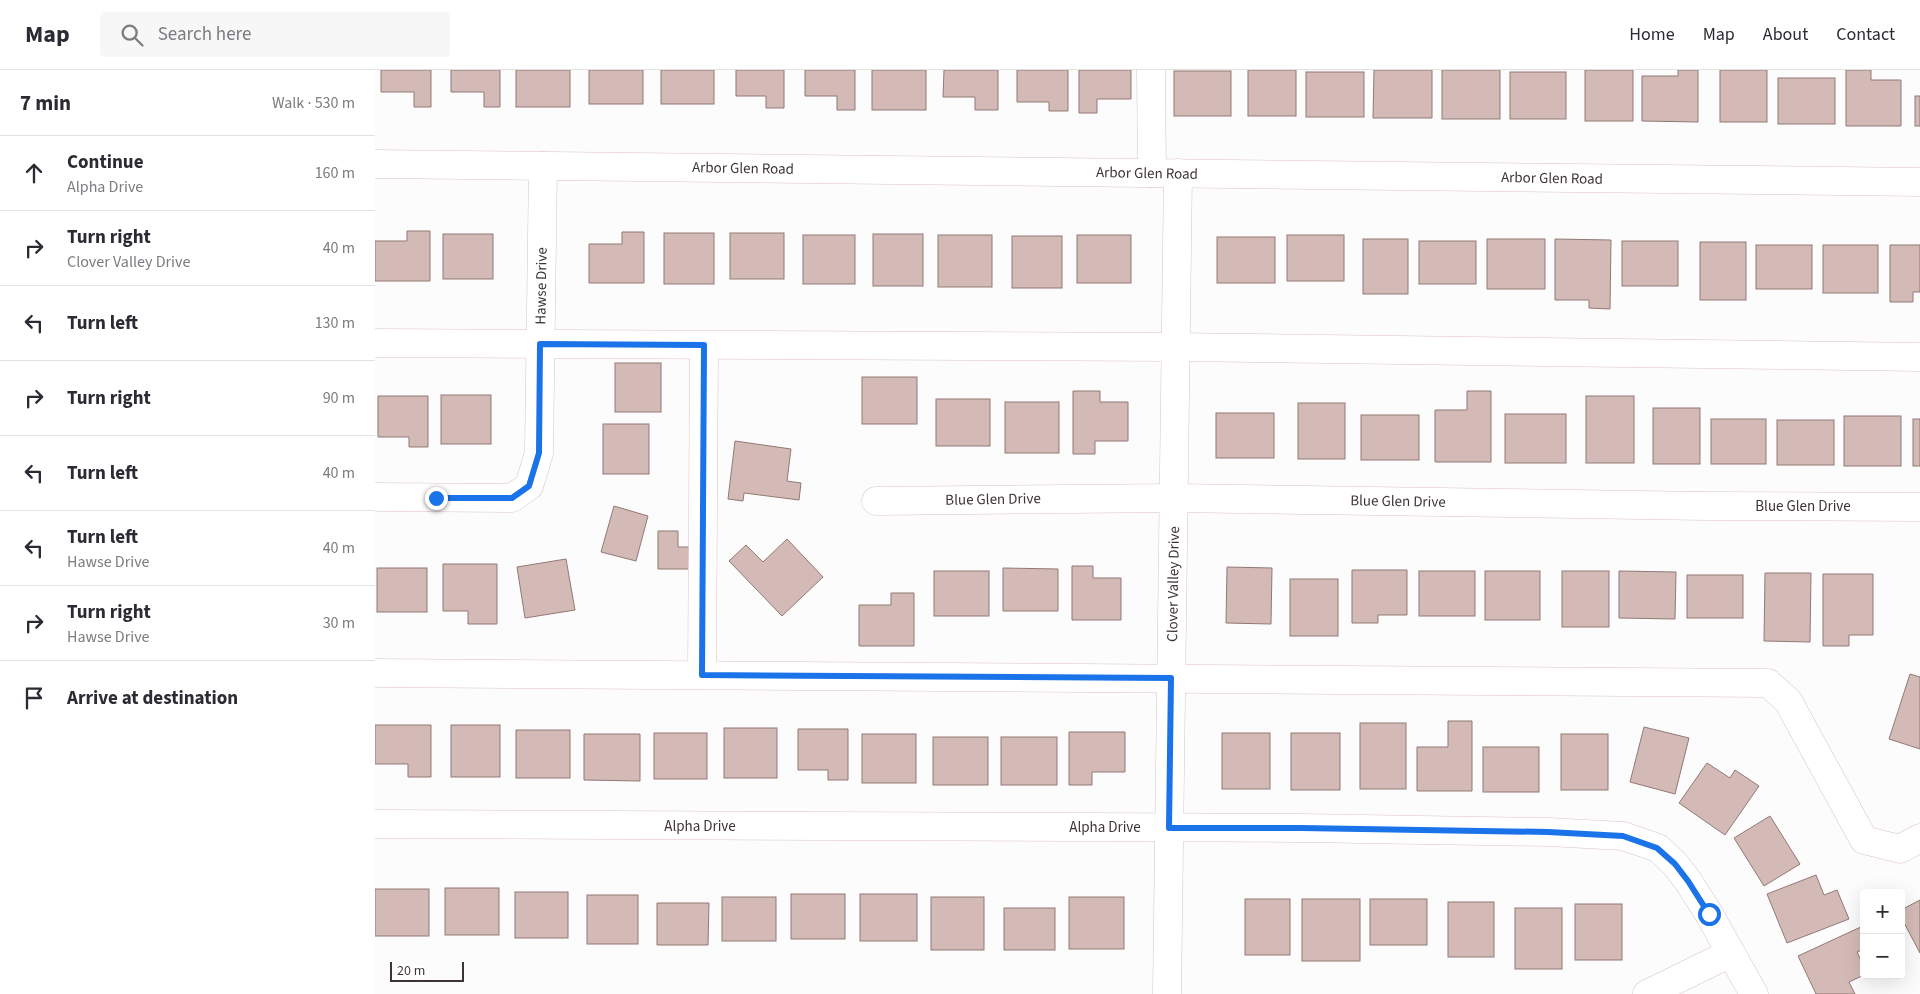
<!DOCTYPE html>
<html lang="en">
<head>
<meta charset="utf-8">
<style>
	:root { --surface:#fff; --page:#f7f7f7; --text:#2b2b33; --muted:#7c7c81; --line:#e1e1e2 }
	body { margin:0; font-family:"Source Sans 3",sans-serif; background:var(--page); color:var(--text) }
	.controls { position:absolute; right:15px; bottom:15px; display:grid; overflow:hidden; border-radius:5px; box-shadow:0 5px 20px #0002 }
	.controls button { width:45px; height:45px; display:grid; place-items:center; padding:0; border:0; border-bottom:1px solid var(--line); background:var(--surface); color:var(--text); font:25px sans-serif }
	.scale { position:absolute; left:15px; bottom:12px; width:74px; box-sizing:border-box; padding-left:5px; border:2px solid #3e3436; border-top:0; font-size:14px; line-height:18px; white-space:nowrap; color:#3e3436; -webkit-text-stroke:4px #fff; paint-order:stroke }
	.stop { position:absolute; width:15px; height:15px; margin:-11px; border:4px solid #1a73e8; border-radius:50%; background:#fff }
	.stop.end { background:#1a73e8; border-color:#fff; box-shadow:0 1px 5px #0008 }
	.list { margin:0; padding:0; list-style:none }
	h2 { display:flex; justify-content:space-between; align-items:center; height:65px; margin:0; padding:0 20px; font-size:21px }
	h2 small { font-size:16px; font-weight:400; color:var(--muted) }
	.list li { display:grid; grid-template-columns:32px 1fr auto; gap:15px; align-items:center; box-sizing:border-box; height:75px; padding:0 20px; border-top:1px solid var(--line) }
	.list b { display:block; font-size:19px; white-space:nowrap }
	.list p { margin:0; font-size:16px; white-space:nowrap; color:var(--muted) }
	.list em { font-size:16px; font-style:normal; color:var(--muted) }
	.icon { flex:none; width:28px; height:28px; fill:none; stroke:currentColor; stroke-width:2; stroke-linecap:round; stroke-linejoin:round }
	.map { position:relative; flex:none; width:1545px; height:924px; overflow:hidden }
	header { display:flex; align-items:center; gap:30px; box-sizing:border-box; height:70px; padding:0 25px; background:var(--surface); border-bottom:1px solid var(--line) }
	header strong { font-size:24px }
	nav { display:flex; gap:28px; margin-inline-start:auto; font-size:18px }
	.search { width:350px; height:45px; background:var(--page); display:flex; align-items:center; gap:12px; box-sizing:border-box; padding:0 18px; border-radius:5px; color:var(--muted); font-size:19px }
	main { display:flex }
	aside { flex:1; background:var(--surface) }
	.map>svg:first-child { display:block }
	.building { fill:#d4bab6; stroke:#917975 }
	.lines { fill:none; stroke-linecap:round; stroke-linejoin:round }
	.minor-casing { stroke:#dbc1c7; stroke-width:29 }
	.minor { stroke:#fff; stroke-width:28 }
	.route { stroke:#1a73e8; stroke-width:6 }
	.labels { text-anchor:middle; stroke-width:4.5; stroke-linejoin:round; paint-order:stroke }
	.street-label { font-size:15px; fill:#3e3436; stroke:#fff }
</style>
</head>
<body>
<header>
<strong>Map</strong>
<div class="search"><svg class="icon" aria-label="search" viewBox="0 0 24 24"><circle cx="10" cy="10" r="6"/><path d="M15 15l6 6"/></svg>Search here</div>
<nav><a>Home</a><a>Map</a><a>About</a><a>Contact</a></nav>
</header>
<main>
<aside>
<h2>7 min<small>Walk · 530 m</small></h2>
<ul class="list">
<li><svg class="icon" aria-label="ahead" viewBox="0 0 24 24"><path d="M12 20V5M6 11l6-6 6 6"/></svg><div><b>Continue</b><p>Alpha Drive</p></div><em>160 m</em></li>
<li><svg class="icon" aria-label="right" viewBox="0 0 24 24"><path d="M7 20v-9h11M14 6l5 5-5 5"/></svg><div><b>Turn right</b><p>Clover Valley Drive</p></div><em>40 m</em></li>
<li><svg class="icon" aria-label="left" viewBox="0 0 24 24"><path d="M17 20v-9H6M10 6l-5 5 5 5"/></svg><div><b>Turn left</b></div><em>130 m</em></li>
<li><svg class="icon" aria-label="right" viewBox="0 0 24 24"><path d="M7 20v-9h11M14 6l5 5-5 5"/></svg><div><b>Turn right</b></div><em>90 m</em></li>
<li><svg class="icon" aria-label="left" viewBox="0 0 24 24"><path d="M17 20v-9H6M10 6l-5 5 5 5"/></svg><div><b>Turn left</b></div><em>40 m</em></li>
<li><svg class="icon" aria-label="left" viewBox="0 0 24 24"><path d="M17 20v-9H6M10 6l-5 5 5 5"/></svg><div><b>Turn left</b><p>Hawse Drive</p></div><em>40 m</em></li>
<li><svg class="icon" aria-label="right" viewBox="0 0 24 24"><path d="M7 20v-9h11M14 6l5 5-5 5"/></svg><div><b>Turn right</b><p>Hawse Drive</p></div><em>30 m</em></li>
<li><svg class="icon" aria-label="arrive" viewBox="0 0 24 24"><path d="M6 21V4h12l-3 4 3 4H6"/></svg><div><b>Arrive at destination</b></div></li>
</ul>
</aside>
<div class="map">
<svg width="1545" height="924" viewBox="0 0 1545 924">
	<rect width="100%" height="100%" fill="#fcfcfc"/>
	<g class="building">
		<path d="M 6,0 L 56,0 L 56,37 L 39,37 L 39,22 L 6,22 Z"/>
		<path d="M 76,0 L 125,0 L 125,37 L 109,37 L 109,22 L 76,22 Z"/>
		<rect x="141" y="0" width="54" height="37"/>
		<rect x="214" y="0" width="54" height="34"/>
		<rect x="286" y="0" width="53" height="34"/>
		<path d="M 361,0 L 409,0 L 409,38 L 391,38 L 391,26 L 361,26 Z"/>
		<path d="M 430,0 L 480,0 L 480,40 L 462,40 L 462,26 L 430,26 Z"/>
		<rect x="497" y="0" width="54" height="40"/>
		<path d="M 569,0 L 623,0 L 623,40 L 600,40 L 600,27 L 568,27 Z"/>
		<path d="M 642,0 L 693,0 L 693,41 L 674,41 L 674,32 L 642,32 Z"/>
		<path d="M 704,0 L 756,0 L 756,29 L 722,29 L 722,43 L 704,43 Z"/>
		<rect x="873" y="0" width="48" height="46"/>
		<path d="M 999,0 L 1057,0 L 1057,48 L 998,48 Z"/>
		<rect x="1067" y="0" width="58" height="49"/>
		<rect x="1210" y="0" width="48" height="51"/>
		<path d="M 1303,0 L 1323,0 L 1323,52 L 1267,51 L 1267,6 L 1303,6 Z"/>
		<rect x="1345" y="0" width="47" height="52"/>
		<path d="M 1471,0 L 1496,0 L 1496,10 L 1526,10 L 1526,56 L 1471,56 Z"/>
		<rect x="799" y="1" width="57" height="45"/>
		<rect x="931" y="2" width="58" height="45"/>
		<rect x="1135" y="2" width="56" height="47"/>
		<rect x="1403" y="8" width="57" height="46"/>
		<rect x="1540" y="26" width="5" height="30"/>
		<path d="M 32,161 L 55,161 L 55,211 L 0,211 L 0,171 L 32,171 Z"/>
		<path d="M 247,162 L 269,162 L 269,213 L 214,213 L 214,174 L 247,174 Z"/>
		<rect x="289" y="163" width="50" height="51"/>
		<rect x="355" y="163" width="54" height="46"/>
		<rect x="68" y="164" width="50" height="45"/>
		<rect x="498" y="164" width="50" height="52"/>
		<rect x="428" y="165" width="52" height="49"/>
		<rect x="563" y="165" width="54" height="52"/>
		<rect x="702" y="165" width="54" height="48"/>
		<rect x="912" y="165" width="57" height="46"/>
		<rect x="637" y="166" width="50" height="52"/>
		<rect x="842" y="167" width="58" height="46"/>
		<rect x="988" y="169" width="45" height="55"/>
		<rect x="1112" y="169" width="58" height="50"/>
		<path d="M 1180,169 L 1236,170 L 1235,239 L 1214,238 L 1214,230 L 1180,230 Z"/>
		<rect x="1044" y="171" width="57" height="43"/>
		<rect x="1247" y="171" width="56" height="45"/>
		<rect x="1325" y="172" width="46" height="58"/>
		<rect x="1381" y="175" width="56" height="44"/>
		<rect x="1448" y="175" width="55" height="48"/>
		<path d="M 1515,175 L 1545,175 L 1545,222 L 1538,222 L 1538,232 L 1515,232 Z"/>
		<rect x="240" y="293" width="46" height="49"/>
		<rect x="487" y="307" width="55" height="47"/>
		<path d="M 698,321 L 725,321 L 725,332 L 753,332 L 753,371 L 720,371 L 720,384 L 698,384 Z"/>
		<path d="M 1092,321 L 1116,321 L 1116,392 L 1060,392 L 1060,340 L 1092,340 Z"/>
		<rect x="66" y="325" width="50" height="49"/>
		<path d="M 3,326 L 53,326 L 53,377 L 34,377 L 34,367 L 3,367 Z"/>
		<rect x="1211" y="326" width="48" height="67"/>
		<rect x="561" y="329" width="54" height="47"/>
		<rect x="630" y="332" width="54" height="51"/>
		<rect x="923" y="333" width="47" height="56"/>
		<rect x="1278" y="338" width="47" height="56"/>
		<rect x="841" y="343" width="58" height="45"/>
		<rect x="1130" y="344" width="61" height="49"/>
		<rect x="986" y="345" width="58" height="45"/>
		<rect x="1469" y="346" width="57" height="50"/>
		<rect x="1336" y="349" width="55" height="45"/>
		<rect x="1538" y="349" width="7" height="47"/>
		<rect x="1402" y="350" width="57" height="45"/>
		<rect x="228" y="354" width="46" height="50"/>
		<path d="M 360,371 L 416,379 L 412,411 L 426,413 L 424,430 L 369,423 L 368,431 L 353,429 Z"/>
		<path d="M 239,436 L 273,446 L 261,491 L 226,482 Z"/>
		<path d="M 283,461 L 303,461 L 303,477 L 314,477 L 314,499 L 283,499 Z"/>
		<path d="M 412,469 L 448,507 L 407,546 L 354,491 L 371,475 L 388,492 Z"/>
		<path d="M 191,489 L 200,540 L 150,548 L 142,497 Z"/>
		<path d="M 68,494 L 122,494 L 122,554 L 93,554 L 93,541 L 68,541 Z"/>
		<path d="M 697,496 L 718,496 L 718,508 L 746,508 L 746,550 L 697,550 Z"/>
		<path d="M 852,497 L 897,498 L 896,554 L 851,553 Z"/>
		<rect x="2" y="498" width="50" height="44"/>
		<path d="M 628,498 L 683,499 L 683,541 L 628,541 Z"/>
		<path d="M 977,500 L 1032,500 L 1032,545 L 1003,545 L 1003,553 L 977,553 Z"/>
		<rect x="559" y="501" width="55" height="45"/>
		<rect x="1044" y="501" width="56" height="45"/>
		<rect x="1110" y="501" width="55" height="49"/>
		<rect x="1187" y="501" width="47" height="56"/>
		<path d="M 1244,501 L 1301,502 L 1300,549 L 1244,548 Z"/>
		<path d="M 1390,503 L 1436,503 L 1435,572 L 1389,571 Z"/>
		<path d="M 1448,504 L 1498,504 L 1498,565 L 1474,565 L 1474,576 L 1448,576 Z"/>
		<rect x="1312" y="505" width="56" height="43"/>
		<rect x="915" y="509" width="48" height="57"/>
		<path d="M 516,523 L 539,523 L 539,576 L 484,576 L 484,535 L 516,535 Z"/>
		<path d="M 1535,604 L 1545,607 L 1545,679 L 1514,669 Z"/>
		<path d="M 1073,651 L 1097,651 L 1097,721 L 1042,721 L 1042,677 L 1073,677 Z"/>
		<rect x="985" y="653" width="46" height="66"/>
		<path d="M 0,655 L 56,655 L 56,707 L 33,707 L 33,694 L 0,694 Z"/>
		<rect x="76" y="655" width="49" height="52"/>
		<path d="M 1269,657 L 1314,668 L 1300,724 L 1255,712 Z"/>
		<rect x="349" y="658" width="53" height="50"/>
		<path d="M 423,659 L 473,659 L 473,710 L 453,710 L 453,700 L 423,700 Z"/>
		<rect x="141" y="660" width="54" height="48"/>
		<path d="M 694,662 L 750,662 L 750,702 L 717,702 L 717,715 L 694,715 Z"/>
		<rect x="279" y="663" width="53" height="46"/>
		<rect x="847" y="663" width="48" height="56"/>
		<rect x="916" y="663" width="49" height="57"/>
		<path d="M 209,664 L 265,664 L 265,711 L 209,710 Z"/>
		<rect x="487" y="664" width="54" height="49"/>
		<rect x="1186" y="664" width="47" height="56"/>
		<rect x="558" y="667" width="55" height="48"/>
		<rect x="626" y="667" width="56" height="48"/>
		<rect x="1108" y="677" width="56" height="45"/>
		<path d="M 1332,693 L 1355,708 L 1360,700 L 1384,716 L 1350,765 L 1304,733 Z"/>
		<path d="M 1395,746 L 1425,794 L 1389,816 L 1359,768 Z"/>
		<path d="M 1441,805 L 1449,825 L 1462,820 L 1474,849 L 1412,873 L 1392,824 Z"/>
		<rect x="70" y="818" width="54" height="47"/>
		<rect x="0" y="819" width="54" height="47"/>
		<rect x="140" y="822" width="53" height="46"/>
		<rect x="416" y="824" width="54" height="45"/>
		<rect x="485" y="824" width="57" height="47"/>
		<rect x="212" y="825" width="51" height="49"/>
		<rect x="347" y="827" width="54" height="44"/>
		<rect x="556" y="827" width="53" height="53"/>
		<rect x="694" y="827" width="55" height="52"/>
		<rect x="870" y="829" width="45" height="56"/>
		<rect x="927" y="829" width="58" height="62"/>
		<rect x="995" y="829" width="57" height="46"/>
		<path d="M 1545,830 L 1545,883 L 1526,847 L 1526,840 Z"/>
		<rect x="1073" y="832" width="46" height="55"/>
		<path d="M 282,833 L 334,833 L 333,875 L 282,875 Z"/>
		<rect x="1200" y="834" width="47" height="56"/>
		<rect x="629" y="838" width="51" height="42"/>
		<rect x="1140" y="838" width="47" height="61"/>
		<path d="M 1488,856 L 1489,879 L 1482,882 L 1489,897 L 1489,905 L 1474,912 L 1480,924 L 1441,924 L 1423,886 Z"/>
	</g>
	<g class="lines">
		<defs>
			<g id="minor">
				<path d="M 776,0 L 777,103"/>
				<path d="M 0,94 L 1545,112"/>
				<path d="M 0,273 L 801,277 L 1545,287"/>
				<path d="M 0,427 L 137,428 L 154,416 L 164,383 L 168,96"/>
				<path d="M 501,431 L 799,428 L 1331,436 L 1545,437"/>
				<path d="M 0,603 L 1393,613 L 1413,631 L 1489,770 L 1525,779 L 1545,768"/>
				<path d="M 327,605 L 329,275"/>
				<path d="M 0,754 L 926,758 L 1173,762 L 1248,766 L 1283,778 L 1300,794 L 1313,811 L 1334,844 L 1379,924"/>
				<path d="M 792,924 L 803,103"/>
				<path d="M 1272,924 L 1356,883"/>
			</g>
		</defs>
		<use href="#minor" class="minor-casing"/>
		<use href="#minor" class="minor"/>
	</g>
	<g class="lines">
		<path class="route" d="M 61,428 L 137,428 L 154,416 L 164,383 L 165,274 L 329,275 L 327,605 L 796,608 L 794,758 L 926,758 L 1173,762 L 1248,766 L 1282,778 L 1300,794 L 1313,811 L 1334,844"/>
	</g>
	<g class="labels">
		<g class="street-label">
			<text transform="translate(368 98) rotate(1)" y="5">Arbor Glen Road</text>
			<text transform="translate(772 103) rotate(1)" y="5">Arbor Glen Road</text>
			<text transform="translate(1177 108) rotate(1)" y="5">Arbor Glen Road</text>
			<text transform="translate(166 216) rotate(-89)" y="5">Hawse Drive</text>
			<text transform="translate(618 429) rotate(-1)" y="5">Blue Glen Drive</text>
			<text transform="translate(1023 431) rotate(1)" y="5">Blue Glen Drive</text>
			<text x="1428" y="441">Blue Glen Drive</text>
			<text transform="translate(798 514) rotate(-89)" y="5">Clover Valley Drive</text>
			<text x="325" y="761">Alpha Drive</text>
			<text x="730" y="762">Alpha Drive</text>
		</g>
	</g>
</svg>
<div class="controls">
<button>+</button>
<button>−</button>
</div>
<div class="scale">20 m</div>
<div class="stop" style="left:1334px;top:844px"></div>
<div class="stop end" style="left:61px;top:428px"></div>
</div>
</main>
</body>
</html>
